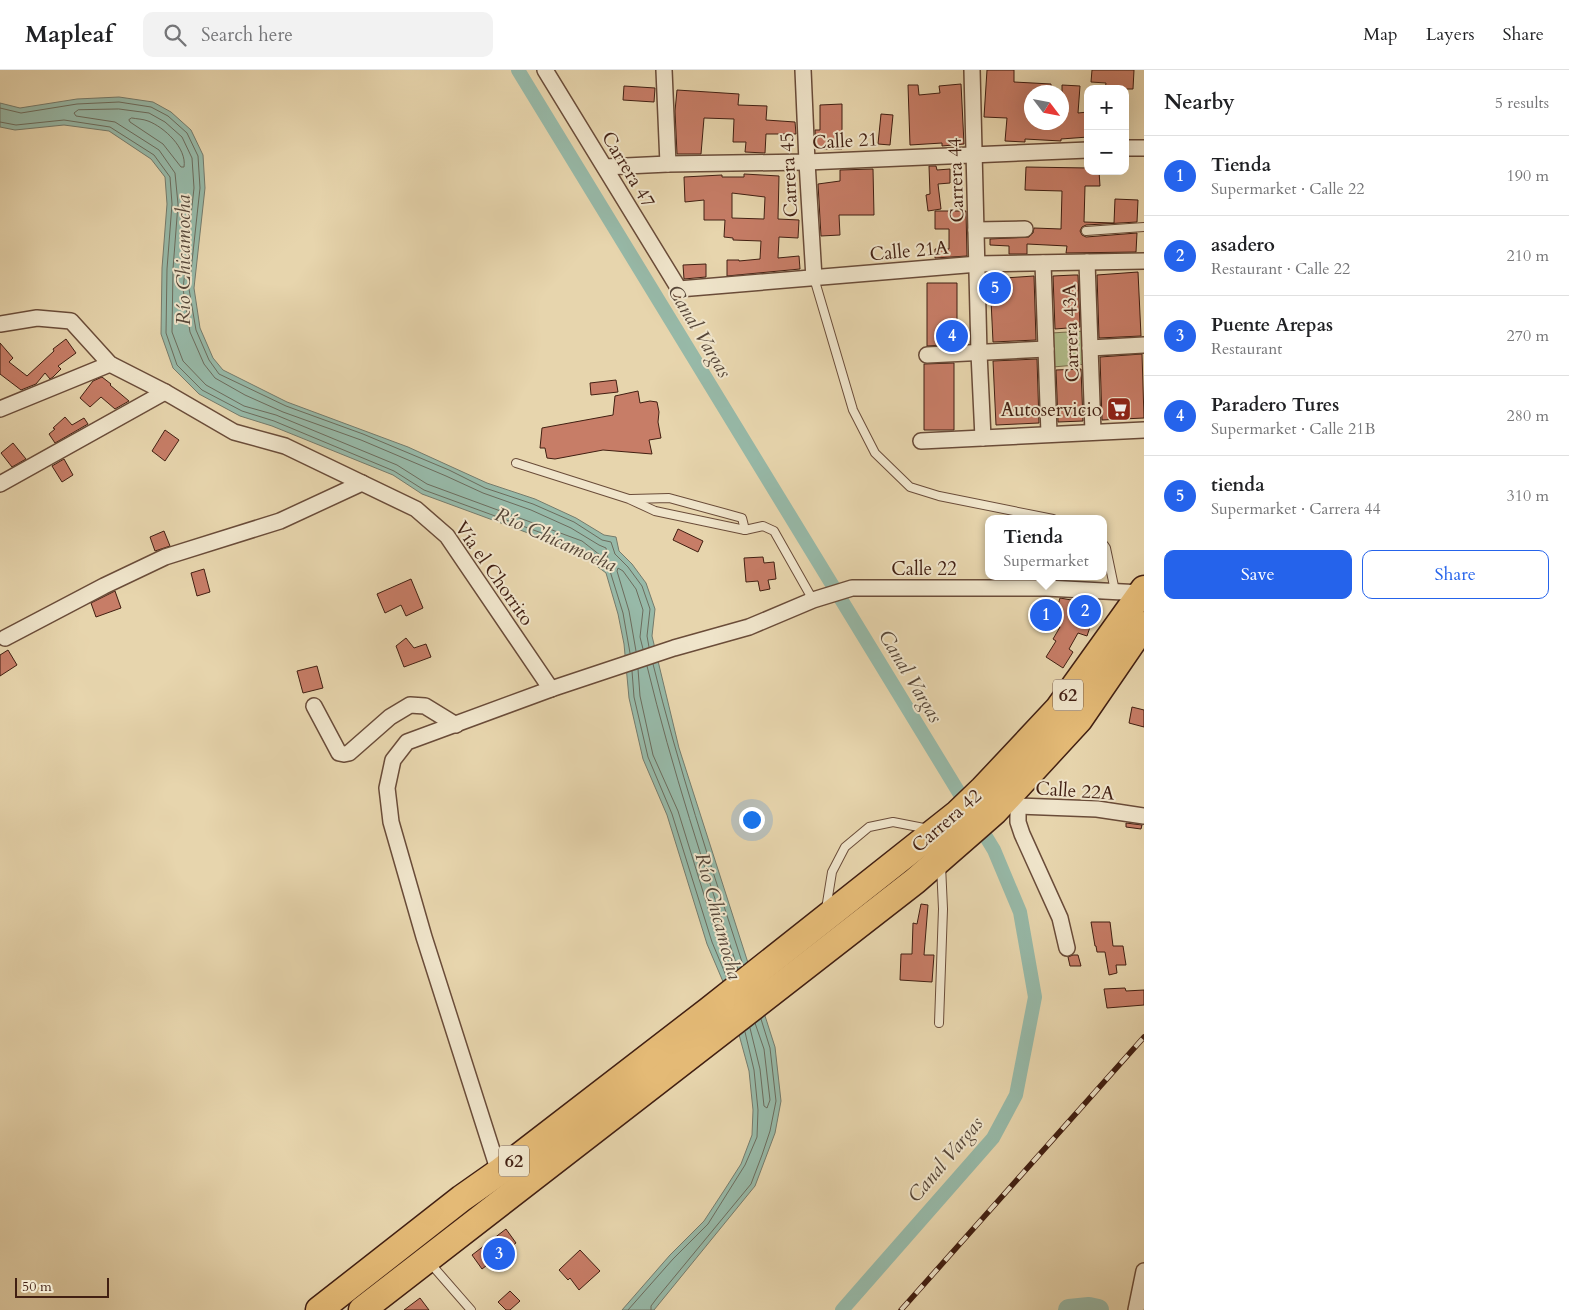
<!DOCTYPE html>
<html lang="en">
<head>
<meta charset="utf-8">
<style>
	:root { --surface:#fff; --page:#f2f2f2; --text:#202124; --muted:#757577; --line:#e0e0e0; --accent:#2563eb }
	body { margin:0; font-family:Cardo,serif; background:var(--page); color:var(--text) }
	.controls { position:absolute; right:15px; top:15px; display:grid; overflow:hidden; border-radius:10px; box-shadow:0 5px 20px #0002 }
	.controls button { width:45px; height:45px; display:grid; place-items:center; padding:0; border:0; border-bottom:1px solid var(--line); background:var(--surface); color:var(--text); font:25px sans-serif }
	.compass { position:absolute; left:1024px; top:15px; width:45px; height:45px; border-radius:50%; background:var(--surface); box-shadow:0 5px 20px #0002; rotate:122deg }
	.scale { position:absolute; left:15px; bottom:12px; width:94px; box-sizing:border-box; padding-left:5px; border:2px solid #411f12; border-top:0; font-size:14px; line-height:18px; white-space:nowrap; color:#411f12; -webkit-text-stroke:4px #efe4ca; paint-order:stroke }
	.you { position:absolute; left:751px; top:749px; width:18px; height:18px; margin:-12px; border:4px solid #fff; border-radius:50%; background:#1a73e8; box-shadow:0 0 0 8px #1a73e833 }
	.badge { display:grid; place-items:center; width:32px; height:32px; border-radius:50%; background:var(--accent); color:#fff; font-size:16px; font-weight:700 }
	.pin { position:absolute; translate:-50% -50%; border:2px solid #fff; box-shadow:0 1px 5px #0006 }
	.popup { position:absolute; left:985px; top:445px; width:122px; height:65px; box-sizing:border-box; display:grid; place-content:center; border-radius:10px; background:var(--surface); filter:drop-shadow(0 1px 4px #0005); font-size:16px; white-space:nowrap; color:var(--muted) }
	.popup b { font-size:19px; color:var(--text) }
	.popup::after { content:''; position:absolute; left:50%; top:100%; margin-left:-10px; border:10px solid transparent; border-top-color:var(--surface) }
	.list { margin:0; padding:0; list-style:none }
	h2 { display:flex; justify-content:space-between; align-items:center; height:65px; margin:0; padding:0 20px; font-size:21px }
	h2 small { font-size:16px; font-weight:400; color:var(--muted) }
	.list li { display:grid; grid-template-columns:32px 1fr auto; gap:15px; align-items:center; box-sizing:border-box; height:80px; padding:0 20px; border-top:1px solid var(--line) }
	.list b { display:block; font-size:19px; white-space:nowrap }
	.list p { margin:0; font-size:16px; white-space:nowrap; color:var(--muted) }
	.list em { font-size:16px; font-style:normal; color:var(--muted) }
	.actions { display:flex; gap:10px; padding:15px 20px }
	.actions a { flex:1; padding:11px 0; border:1px solid var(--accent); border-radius:10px; text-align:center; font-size:18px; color:var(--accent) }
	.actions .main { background:var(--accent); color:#fff }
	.icon { flex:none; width:28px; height:28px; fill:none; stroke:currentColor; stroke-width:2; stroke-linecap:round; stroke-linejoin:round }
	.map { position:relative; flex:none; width:1144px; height:1240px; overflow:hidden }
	header { display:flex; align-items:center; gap:30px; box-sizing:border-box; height:70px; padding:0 25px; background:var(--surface); border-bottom:1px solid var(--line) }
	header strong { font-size:24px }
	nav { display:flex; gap:28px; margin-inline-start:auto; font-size:18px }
	.search { width:350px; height:45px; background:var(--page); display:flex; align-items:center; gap:12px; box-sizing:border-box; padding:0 18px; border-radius:10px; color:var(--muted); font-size:19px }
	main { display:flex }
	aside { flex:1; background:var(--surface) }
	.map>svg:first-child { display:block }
	.green { fill:#b2be8c; stroke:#7a6e4f }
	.water { fill:#97b9a8; stroke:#757b6c }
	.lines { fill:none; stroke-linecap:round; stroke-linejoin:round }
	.shore { stroke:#6c6c5d; stroke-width:1 }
	.canal { stroke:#97b9a8; stroke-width:14 }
	.river { stroke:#97b9a8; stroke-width:22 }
	.building { fill:#c77d67; stroke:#411f12; fill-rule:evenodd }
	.lane-casing { stroke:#6a4c39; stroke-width:10 }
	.street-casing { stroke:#6a4c39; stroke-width:18 }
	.highway-casing { stroke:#411f12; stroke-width:29 }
	.lane { stroke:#efe4ca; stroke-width:8 }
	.street { stroke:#efe4ca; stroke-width:15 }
	.highway { stroke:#e4ba76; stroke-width:26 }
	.rail-casing { stroke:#411f12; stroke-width:5.5 }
	.rail { stroke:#efe4ca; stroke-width:4; stroke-dasharray:11; stroke-linecap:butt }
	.labels { text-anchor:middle; stroke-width:4; stroke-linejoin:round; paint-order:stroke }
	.shield { fill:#efe4ca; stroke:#755a49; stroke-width:1 }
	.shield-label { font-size:18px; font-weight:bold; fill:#411f12 }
	.street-label { font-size:19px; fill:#411f12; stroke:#efe4ca }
	.poi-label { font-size:19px; fill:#411f12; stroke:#efe4ca; text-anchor:end }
	.water-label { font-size:20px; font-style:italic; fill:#564638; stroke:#efe4ca }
</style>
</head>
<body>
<header>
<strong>Mapleaf</strong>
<div class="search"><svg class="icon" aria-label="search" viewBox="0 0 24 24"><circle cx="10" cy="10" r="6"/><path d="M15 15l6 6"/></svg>Search here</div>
<nav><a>Map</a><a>Layers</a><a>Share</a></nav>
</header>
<main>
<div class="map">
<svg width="1144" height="1240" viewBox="0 0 1144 1240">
	<rect width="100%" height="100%" fill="#e7d5ad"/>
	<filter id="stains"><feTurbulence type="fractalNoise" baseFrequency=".004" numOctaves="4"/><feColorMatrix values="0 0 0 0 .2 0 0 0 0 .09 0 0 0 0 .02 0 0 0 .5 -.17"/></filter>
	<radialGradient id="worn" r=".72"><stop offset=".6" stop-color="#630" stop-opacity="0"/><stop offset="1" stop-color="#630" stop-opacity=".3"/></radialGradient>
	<path class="green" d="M 1085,261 L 1087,294 L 1053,297 L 1051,263 Z"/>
	<path class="water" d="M 119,27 L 153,32 L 171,42 L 191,60 L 203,85 L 205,118 L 194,218 L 200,258 L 213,288 L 223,300 L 287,332 L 408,377 L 487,413 L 535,429 L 576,448 L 604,465 L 616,467 L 619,481 L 632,494 L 646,513 L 655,539 L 652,566 L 679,678 L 775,977 L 781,1031 L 775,1063 L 755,1116 L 654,1240 L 622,1240 L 670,1185 L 704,1151 L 725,1119 L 741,1094 L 752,1065 L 753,1040 L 749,1001 L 727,921 L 707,874 L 667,745 L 643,689 L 629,628 L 624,574 L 618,544 L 606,503 L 577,481 L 422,424 L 393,405 L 272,356 L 240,346 L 199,324 L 173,298 L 161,264 L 162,198 L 167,134 L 165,107 L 151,89 L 109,61 L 64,55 L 15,60 L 0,57 L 0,33 L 20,38 L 77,29 Z"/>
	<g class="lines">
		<g class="shore">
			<path d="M 0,38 L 21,43 L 77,34 L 119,32 L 151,37 L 168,46 L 187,63 L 198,86 L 200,118 L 189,219 L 196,260 L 209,290 L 219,304 L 286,336 L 363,364 L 449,400 L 485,418 L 533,434 L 574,452 L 602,470 L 611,472 L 615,484 L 628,497 L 642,516 L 650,539 L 647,566 L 649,577"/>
			<path d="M 119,39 L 149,43 L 165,52 L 182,67 L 192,88 L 194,118 L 183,219 L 190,262 L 204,294 L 215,308 L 245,325 L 283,342 L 361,370 L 446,406 L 483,423 L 531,440 L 571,458 L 599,475 L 606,478 L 608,489 L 605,489 L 582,471 L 427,414 L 397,395 L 276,345 L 244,336 L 206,315 L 183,291 L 172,262 L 173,199 L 178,134 L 175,103 L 159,80 L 115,52 L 76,46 L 74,43 L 78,40 Z"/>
			<path d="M 132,48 C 137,49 143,49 148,51 C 164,57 187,78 184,97 L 181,97 L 163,74 L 130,52 L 129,50 Z"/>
			<path d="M 0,52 L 16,55 L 64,50 L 110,57 L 154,85 L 170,107 L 172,134 L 167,199 L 166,263 L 177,295 L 202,320 L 242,341 L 274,351 L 394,401 L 424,420 L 580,477 L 610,501 L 623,543 L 630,583"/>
			<path d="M 636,581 L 629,541 L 617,501 L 618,498 L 623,501 L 636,519 L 643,540 L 640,567 L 643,579"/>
			<path d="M 653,594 C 678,696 711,796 743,895"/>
			<path d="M 647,596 C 672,699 705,799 738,899"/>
			<path d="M 638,599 L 640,626 L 653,685 L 678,741 L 718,870 L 732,904"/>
			<path d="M 632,601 L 634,627 L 648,687 L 672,744 L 712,872 L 727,908"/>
			<path d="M 750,958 L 760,999 L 764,1036 L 767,1038 L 770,1030 L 764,979 L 755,953"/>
			<path d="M 628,1240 L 673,1189 L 708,1154 L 745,1095 L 757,1067 L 758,1040 L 754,1000 L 745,962"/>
			<path d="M 651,1240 L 651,1236 L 657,1228 L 751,1114 L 762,1085 L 770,1061 L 776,1031 L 770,978 L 761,949"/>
		</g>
		<path class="canal" d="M 518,0 L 994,780 L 1020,842 L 1035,927 L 1016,1025 L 993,1068 L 842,1240"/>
		<path class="river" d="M 1069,1240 L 1089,1238 L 1098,1240"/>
	</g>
	<g class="building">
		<path d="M 987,0 L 1014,0 L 1014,12 L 1051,14 L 1051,22 L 1032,22 L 1032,52 L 1062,52 L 1062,15 L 1080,16 L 1078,43 L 1088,42 L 1088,67 L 1061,69 L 1061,71 L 1025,69 L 1025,72 L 1005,71 L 1007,48 L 984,47 Z"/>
		<path d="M 1092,0 L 1134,0 L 1133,19 L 1105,19 L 1106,13 L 1091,12 Z"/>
		<path d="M 961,14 L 964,74 L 942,76 L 942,73 L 910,75 L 908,15 L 918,15 L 919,25 L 940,23 L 939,16 Z"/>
		<path d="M 624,16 L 655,18 L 654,32 L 623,30 Z"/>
		<path d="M 677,20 L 739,24 L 738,35 L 767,36 L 766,50 L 795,52 L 796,64 L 766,64 L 765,83 L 745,82 L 746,72 L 733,72 L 734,49 L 704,48 L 701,84 L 677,84 L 675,41 Z"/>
		<path d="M 842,34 L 842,79 L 816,79 L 815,60 L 820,60 L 820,35 Z"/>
		<path d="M 881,44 L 893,45 L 890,75 L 878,74 Z"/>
		<path d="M 929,96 L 936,96 L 937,100 L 950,99 L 950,113 L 938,114 L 941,139 L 928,141 L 926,125 L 930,124 Z"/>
		<path d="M 1026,97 L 1088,98 L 1088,101 L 1099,101 L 1100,116 L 1085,116 L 1084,152 L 1114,153 L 1115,129 L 1138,130 L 1137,152 L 1086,155 L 1082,157 L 1080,161 L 1082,165 L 1086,167 L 1137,163 L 1136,182 L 1066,183 L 1067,176 L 1027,174 L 1027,184 L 1009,184 L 1009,176 L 990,175 L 990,169 L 1029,167 L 1033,163 L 1034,158 L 1061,159 L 1062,121 L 1025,120 Z"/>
		<path d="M 873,99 L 874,145 L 839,145 L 840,165 L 821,166 L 818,114 L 840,111 L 840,100 Z"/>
		<path d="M 744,104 L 779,106 L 778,149 L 799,150 L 798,168 L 779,167 L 778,188 L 799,186 L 800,199 L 727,206 L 727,190 L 739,190 L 739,191 L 760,189 L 761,171 L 733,170 L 733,168 L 724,167 L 725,150 L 704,150 L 704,130 L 685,132 L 684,107 L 722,105 L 722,107 L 744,107 ZM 732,123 L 765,127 L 764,149 L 732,148 Z"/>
		<path d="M 935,141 L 966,141 L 967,186 L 935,188 L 935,179 L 949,179 L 949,159 L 935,159 Z"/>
		<path d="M 706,194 L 706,207 L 684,209 L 683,195 Z"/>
		<path d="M 1138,202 L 1141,266 L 1099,268 L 1097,205 Z"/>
		<path d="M 1074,205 L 1078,205 L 1080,257 L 1055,259 L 1053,206 Z"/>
		<path d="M 1034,206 L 1036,270 L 993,272 L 990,209 Z"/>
		<path d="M 927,213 L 957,213 L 957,274 L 927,276 Z"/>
		<path d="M 66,269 L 76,283 L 58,296 L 61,299 L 53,307 L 50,309 L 45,303 L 36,314 L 21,320 L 0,304 L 0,273 L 13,288 L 9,292 L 27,306 L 54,281 L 53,279 Z"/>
		<path d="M 1142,284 L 1144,348 L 1102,350 L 1100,287 Z"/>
		<path d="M 1037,289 L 1039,353 L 996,355 L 993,291 Z"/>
		<path d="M 954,293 L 954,360 L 924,360 L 924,294 Z"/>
		<path d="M 1081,299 L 1083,351 L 1058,352 L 1056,300 Z"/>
		<path d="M 102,307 L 111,314 L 110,315 L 129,331 L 115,339 L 101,327 L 90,337 L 80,328 L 93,311 Z"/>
		<path d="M 616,310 L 618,322 L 591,325 L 590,313 Z"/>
		<path d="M 638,321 L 640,333 L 650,331 L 657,332 L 659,342 L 658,352 L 661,368 L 649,370 L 652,384 L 603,380 L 555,389 L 547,388 L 545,378 L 540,378 L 542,358 L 613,345 L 615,326 Z"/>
		<path d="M 65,347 L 72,355 L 84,348 L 88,354 L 55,373 L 49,364 L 55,359 L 53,358 Z"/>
		<path d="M 165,360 L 179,370 L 165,391 L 152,381 Z"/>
		<path d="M 13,373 L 26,389 L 12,397 L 1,383 Z"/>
		<path d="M 64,389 L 73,405 L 62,412 L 52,396 Z"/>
		<path d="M 678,459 L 703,471 L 698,482 L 673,470 Z"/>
		<path d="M 164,461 L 170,476 L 155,481 L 150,467 Z"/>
		<path d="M 763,487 L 764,493 L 774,492 L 776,509 L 768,510 L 770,519 L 760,521 L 758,511 L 746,512 L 744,488 Z"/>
		<path d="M 204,499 L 210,522 L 197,526 L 191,503 Z"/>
		<path d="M 411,509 L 423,538 L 406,546 L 401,535 L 385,543 L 377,524 Z"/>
		<path d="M 115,521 L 121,538 L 96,547 L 91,533 Z"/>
		<path d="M 1060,528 L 1077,531 L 1073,544 L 1092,551 L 1087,566 L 1078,563 L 1069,579 L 1073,582 L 1063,598 L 1046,587 L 1056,571 L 1053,569 L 1060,557 L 1052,555 Z"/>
		<path d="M 406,568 L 414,578 L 426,574 L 431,587 L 404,597 L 396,576 Z"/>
		<path d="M 8,580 L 17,595 L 0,606 L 0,585 Z"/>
		<path d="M 317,596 L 323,618 L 303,623 L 297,601 Z"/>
		<path d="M 1132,637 L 1144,640 L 1144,657 L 1129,653 Z"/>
		<path d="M 1126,753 L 1142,755 L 1141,759 L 1126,757 Z"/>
		<path d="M 921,834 L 928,835 L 924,885 L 934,885 L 932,912 L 900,910 L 901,884 L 912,884 L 913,853 L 917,854 Z"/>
		<path d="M 1091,852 L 1110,852 L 1113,876 L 1123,876 L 1126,895 L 1116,895 L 1117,903 L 1109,905 L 1105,882 L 1097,882 L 1096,876 L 1095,876 Z"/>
		<path d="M 1073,885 L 1078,885 L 1081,896 L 1070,896 L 1068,887 Z"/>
		<path d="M 1125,918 L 1126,921 L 1144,920 L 1144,935 L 1107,938 L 1104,919 Z"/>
		<path d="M 506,1159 L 516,1173 L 482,1199 L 472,1185 Z"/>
		<path d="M 580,1180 L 600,1201 L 579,1220 L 570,1208 L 568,1210 L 559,1200 Z"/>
		<path d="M 510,1221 L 520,1231 L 510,1240 L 506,1240 L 498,1232 Z"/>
		<path d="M 420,1228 L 429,1240 L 404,1240 Z"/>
	</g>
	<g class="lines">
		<defs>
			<g id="lane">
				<path d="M 1086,161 L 1144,157"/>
				<path d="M 814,208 L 853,340 L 875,383 L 910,417 L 939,426 L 1053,449"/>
				<path d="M 516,393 L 629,429 L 655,441 L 745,460 L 763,456 L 774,461 L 813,530"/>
				<path d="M 631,429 L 669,428 L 742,448 L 745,460"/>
				<path d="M 1104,475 L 1106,478 L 1115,521"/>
				<path d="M 826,839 L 832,802 L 845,777 L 869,757 L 893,752 L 929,759"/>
				<path d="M 939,953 L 943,839 L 941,795"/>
				<path d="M 430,1193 L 471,1240"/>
			</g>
			<g id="street">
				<path d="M 545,0 L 679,219 L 978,194 L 1144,191"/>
				<path d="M 664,0 L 668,94"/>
				<path d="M 803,0 L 807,92 L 814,208"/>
				<path d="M 972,0 L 979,283 L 983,368"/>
				<path d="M 1125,78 L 1144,78"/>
				<path d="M 605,97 L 668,94 L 807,92 L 1088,80"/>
				<path d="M 976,160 L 1025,159"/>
				<path d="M 1087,192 L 1093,362"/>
				<path d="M 1043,193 L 1049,364"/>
				<path d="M 0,254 L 37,248 L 71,251 L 110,294 L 165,322 L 234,362 L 285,376 L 416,439 L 447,466 L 551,619 L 674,578 L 749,557 L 813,530 L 852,518 L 1046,518 L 1142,523"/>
				<path d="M 1090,278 L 1144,275"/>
				<path d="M 927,285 L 1046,279"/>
				<path d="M 0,339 L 110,294"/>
				<path d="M 921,371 L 1144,360"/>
				<path d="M 0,414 L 165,322"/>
				<path d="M 5,568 L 104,516 L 165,487 L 280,451 L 362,413"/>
				<path d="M 314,636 L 339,683 L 344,684 L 349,683 L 390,647 L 410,635 L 425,636 L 456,655"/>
				<path d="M 1009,733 L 1018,736 L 1097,739 L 1144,746"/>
				<path d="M 1018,736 L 1018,752 L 1022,764 L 1060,848 L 1067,878"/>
				<path d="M 499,1102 L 424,867 L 391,752 L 387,718 L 393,690 L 407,672 L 551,619"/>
				<path d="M 1136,1240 L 1144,1201"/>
			</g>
			<g id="highway">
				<path d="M 319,1240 L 462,1128 L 499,1102 L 708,941 L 958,743 L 983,719 L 1058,639 L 1144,519"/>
				<path d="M 362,1240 L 748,941 L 915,811 L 970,763 L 995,741 L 1079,650 L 1144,555"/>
			</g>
		</defs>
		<use href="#lane" class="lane-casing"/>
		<use href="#street" class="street-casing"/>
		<use href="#highway" class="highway-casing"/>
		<use href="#lane" class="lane"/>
		<use href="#street" class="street"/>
		<use href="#highway" class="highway"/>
		<defs>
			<path id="rail" d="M 901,1240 L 1144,967"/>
		</defs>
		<use href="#rail" class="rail-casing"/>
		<use href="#rail" class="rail"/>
	</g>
	<defs>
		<symbol id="supermarket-square" viewBox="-11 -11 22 22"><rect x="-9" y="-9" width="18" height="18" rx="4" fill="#8f2418" stroke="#efe4ca"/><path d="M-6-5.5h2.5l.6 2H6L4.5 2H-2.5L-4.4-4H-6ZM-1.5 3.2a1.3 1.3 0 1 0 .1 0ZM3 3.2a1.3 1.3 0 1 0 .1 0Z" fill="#fff"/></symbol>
	</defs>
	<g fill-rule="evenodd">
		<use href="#supermarket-square" x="1105" y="325" width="28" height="28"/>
	</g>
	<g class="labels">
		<g class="shield">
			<rect x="1053" y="609.5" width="30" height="31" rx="4"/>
			<rect x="499" y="1075.5" width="30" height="31" rx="4"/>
		</g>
		<g class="shield-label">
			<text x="1068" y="631">62</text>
			<text x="514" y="1097">62</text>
		</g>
		<g class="street-label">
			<text transform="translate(845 70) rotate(-3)" y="7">Calle 21</text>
			<text transform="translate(629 99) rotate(59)" y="7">Carrera 47</text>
			<text transform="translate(788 105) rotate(-93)" y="7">Carrera 45</text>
			<text transform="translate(955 110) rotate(-92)" y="7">Carrera 44</text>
			<text transform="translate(909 180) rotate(-5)" y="7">Calle 21A</text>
			<text transform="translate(1070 263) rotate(-92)" y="7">Carrera 43A</text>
			<text x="924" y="505">Calle 22</text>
			<text transform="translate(495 503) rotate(55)" y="7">Vía el Chorrito</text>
			<text transform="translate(1075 720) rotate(4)" y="7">Calle 22A</text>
			<text transform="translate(946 750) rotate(-41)" y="7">Carrera 42</text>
		</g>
		<g class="poi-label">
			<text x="1102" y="346">Autoservicio</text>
		</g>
		<g class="water-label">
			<text transform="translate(183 190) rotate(-90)" y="7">Río Chicamocha</text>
			<text transform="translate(700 261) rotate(59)" y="7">Canal Vargas</text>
			<text transform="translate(556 469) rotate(24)" y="7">Río Chicamocha</text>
			<text transform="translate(911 606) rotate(59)" y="7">Canal Vargas</text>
			<text transform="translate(719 846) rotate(75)" y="7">Río Chicamocha</text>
			<text transform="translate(945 1089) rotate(-50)" y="7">Canal Vargas</text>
		</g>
	</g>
	<rect width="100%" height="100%" filter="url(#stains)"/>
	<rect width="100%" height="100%" fill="url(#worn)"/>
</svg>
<div class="controls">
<button>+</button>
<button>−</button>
</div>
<svg class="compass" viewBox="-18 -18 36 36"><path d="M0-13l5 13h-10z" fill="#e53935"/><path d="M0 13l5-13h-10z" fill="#757577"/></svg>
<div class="scale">50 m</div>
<div class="you"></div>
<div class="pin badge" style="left:1046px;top:545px">1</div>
<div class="popup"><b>Tienda</b>Supermarket</div>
<div class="pin badge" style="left:1085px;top:541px">2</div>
<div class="pin badge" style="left:499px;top:1184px">3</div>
<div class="pin badge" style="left:952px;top:266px">4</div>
<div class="pin badge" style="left:995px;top:218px">5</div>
</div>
<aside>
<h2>Nearby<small>5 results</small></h2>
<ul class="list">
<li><span class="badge">1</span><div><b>Tienda</b><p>Supermarket · Calle 22</p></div><em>190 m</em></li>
<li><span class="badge">2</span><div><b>asadero</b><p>Restaurant · Calle 22</p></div><em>210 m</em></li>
<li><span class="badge">3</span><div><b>Puente Arepas</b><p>Restaurant</p></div><em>270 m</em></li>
<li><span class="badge">4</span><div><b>Paradero Tures</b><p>Supermarket · Calle 21B</p></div><em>280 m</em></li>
<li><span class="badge">5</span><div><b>tienda</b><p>Supermarket · Carrera 44</p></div><em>310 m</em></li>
</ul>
<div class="actions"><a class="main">Save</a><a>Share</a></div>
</aside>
</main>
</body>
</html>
